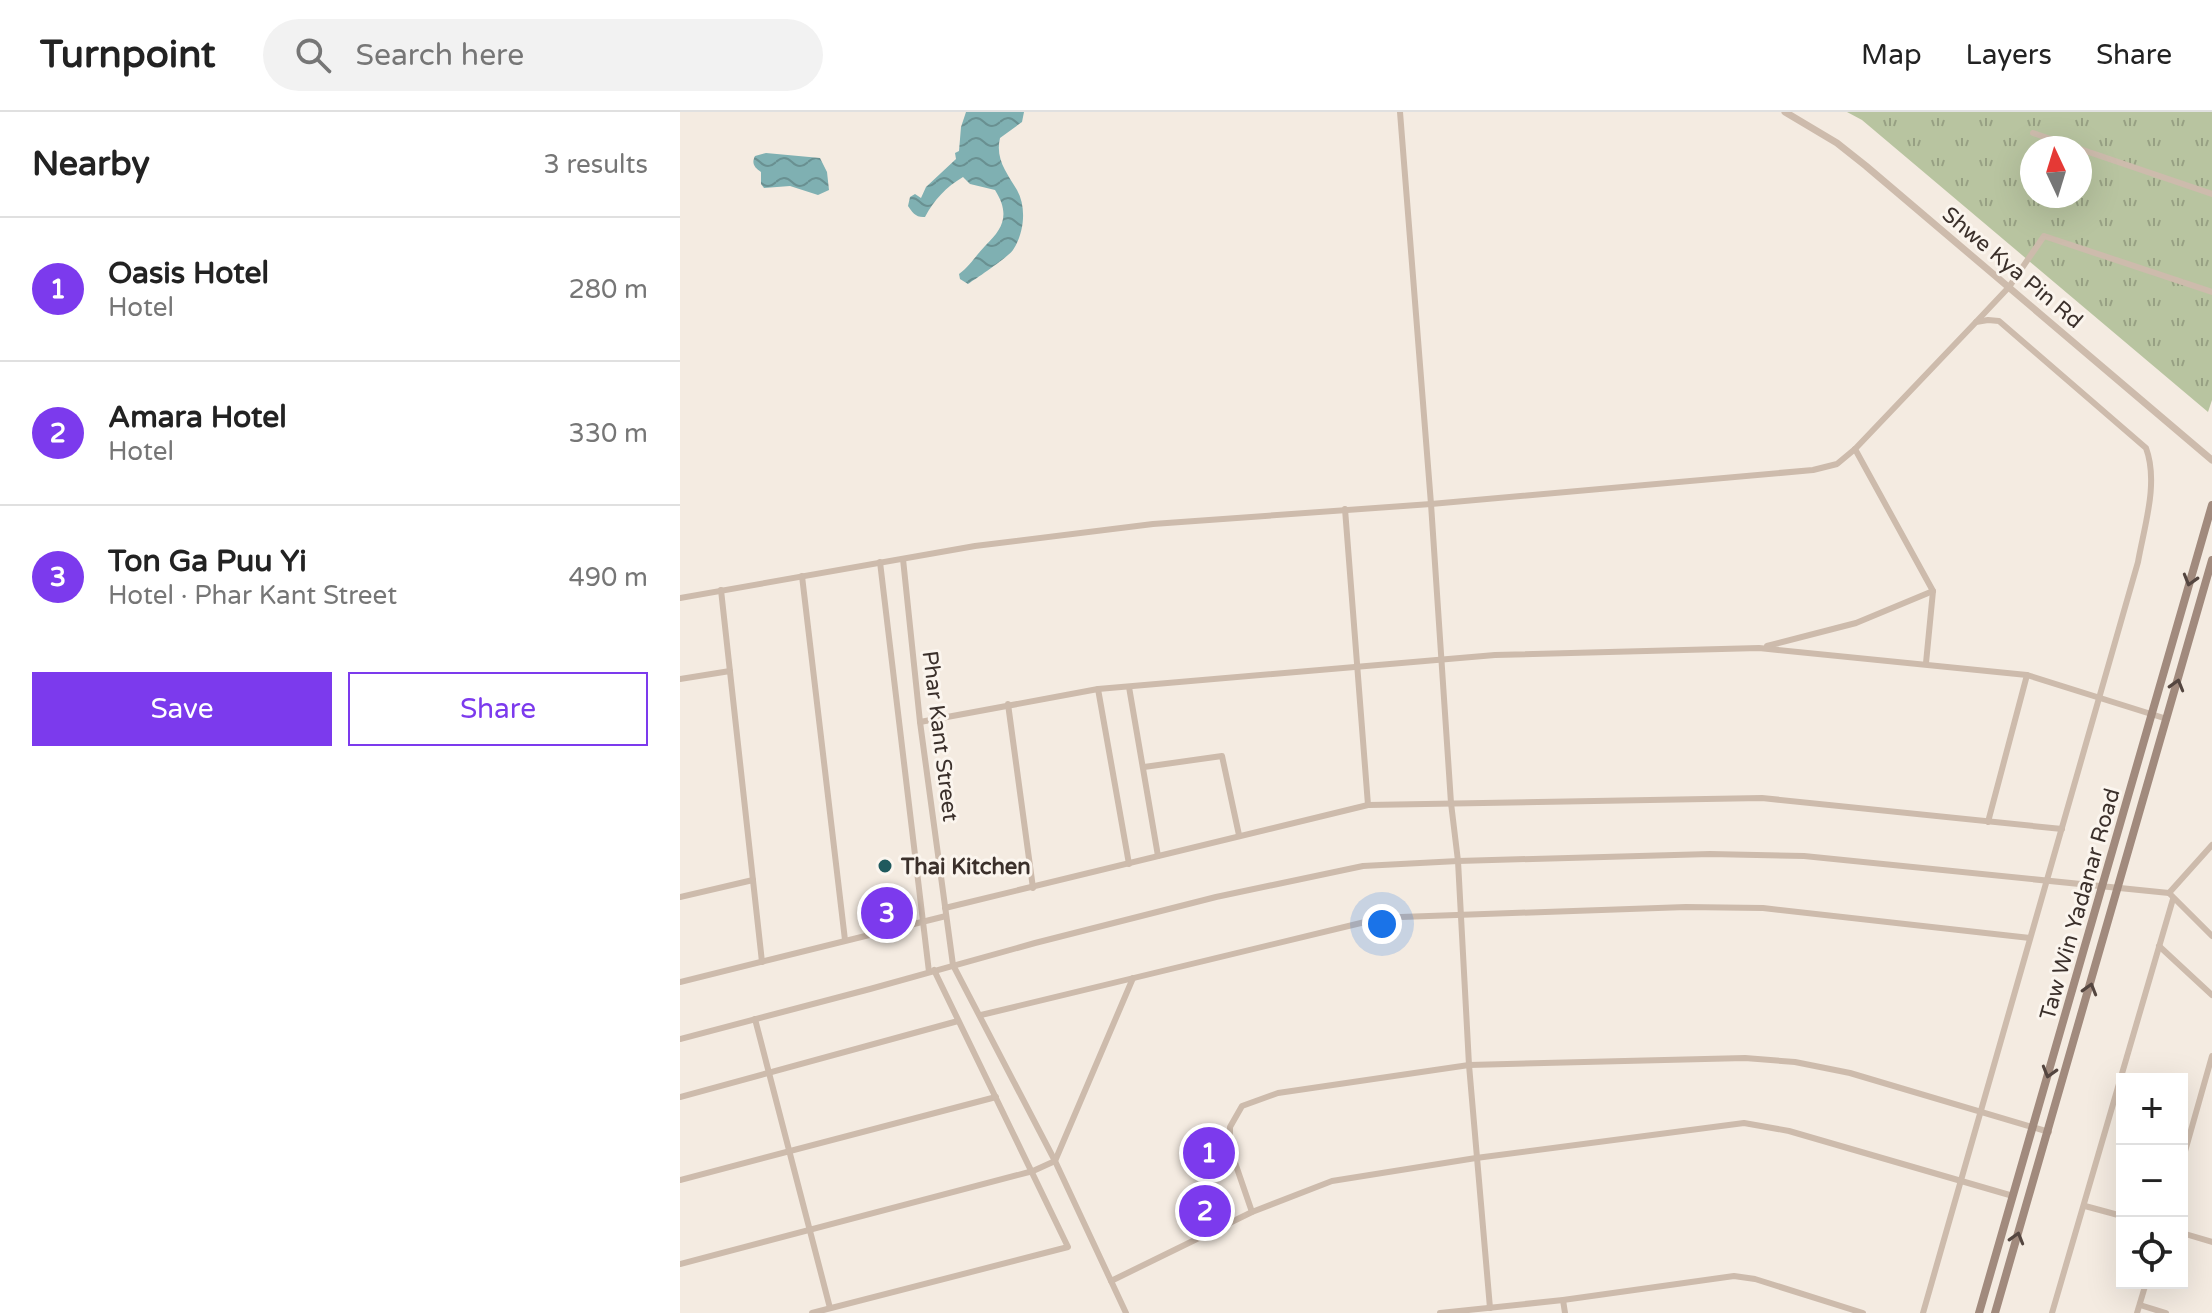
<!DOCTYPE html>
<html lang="en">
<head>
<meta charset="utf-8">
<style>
	:root { --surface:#fff; --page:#f2f2f2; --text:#222; --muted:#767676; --line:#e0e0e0; --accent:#7c3aed }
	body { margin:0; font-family:"Varela Round",sans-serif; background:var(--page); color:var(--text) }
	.controls { position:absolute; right:24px; bottom:24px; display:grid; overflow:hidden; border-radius:0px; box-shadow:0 8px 32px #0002 }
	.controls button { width:72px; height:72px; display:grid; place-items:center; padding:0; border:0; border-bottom:2px solid var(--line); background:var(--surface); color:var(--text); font:40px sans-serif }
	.compass { position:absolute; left:1340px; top:24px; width:72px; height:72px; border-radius:50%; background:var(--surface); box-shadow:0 8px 32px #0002; rotate:356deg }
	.you { position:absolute; left:702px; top:812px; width:28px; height:28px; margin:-20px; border:6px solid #fff; border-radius:50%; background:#1a73e8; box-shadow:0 0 0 12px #1a73e833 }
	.badge { display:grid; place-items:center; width:52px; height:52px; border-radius:50%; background:var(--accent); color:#fff; font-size:26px; font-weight:700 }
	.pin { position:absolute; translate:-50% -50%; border:4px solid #fff; box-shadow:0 2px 8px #0006 }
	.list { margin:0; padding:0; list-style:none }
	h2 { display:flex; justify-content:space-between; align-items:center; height:104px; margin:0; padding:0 32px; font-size:34px }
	h2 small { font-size:26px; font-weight:400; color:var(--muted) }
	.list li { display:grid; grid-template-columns:52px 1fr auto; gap:24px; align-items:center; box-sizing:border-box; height:144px; padding:0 32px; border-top:2px solid var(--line) }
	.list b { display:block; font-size:30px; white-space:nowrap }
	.list p { margin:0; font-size:26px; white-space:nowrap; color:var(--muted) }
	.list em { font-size:26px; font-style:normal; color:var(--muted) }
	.actions { display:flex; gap:16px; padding:24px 32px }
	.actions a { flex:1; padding:18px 0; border:2px solid var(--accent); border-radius:0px; text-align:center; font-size:28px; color:var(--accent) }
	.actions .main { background:var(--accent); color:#fff }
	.icon { flex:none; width:44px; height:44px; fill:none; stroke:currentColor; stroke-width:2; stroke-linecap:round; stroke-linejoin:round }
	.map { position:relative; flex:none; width:1532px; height:1201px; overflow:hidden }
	header { display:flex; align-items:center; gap:48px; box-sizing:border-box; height:112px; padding:0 40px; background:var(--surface); border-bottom:2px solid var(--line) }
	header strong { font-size:38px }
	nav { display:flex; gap:44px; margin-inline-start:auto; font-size:28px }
	.search { width:560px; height:72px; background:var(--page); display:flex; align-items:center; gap:20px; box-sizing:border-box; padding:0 28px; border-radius:44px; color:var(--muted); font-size:30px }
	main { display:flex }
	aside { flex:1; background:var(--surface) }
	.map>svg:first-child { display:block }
	.grass { fill:url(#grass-tufts); fill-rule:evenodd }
	.water { fill:url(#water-waves) }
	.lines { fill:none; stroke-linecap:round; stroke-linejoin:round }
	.minor { stroke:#cdbbac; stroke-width:6 }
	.tertiary { stroke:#cdbbac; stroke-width:7 }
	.secondary { stroke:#a18a7d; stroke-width:8 }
	.oneway { stroke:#544640 }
	.poi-dot { fill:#1f5a5e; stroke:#fbf5ee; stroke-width:3 }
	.labels { text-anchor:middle; stroke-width:6; stroke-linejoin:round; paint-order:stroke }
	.street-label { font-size:22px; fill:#3b302b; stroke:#fbf5ee }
	.poi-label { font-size:22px; font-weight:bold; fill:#3b302b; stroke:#fbf5ee; text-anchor:start }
</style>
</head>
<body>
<header>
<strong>Turnpoint</strong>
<div class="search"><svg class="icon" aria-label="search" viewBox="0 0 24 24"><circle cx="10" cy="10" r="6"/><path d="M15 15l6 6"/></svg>Search here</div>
<nav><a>Map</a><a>Layers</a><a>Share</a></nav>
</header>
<main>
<aside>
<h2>Nearby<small>3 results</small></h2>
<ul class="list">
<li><span class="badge">1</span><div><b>Oasis Hotel</b><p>Hotel</p></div><em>280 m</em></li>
<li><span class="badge">2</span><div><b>Amara Hotel</b><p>Hotel</p></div><em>330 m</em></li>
<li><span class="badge">3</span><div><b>Ton Ga Puu Yi</b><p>Hotel · Phar Kant Street</p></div><em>490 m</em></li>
</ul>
<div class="actions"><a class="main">Save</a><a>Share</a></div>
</aside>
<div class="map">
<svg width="1532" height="1201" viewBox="0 0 1532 1201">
	<defs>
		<pattern id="grass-tufts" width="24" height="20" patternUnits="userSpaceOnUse" patternTransform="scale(2)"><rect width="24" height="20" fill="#b8c4a0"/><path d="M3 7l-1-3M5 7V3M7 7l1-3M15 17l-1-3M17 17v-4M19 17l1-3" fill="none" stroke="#97a083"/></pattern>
		<pattern id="water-waves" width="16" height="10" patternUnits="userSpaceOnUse" patternTransform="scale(2)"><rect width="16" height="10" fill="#7fb0b2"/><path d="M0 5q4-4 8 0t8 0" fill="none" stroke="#699091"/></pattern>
	</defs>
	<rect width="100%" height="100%" fill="#f4ebe1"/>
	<path class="grass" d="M 1167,0 L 1532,0 L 1532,288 L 1528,300 L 1182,8 ZM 1352,36 L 1400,36 L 1400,84 L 1352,84 Z"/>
	<g class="water">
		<path d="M 286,0 L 344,0 L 342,10 L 320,26 C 315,47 327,61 337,78 C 347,96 344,121 333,138 C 328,145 297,166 288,172 L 280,167 L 279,162 C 290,154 296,143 305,134 C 324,116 330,102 315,78 L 290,72 L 283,65 C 266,75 254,88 245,105 C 236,106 232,100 228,94 L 230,85 L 235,82 L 241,86 L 246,75 L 276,47 L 275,41 L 279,39 L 281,15 Z"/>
		<path d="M 86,41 L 140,46 L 147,60 L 149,78 L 138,83 L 110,74 L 84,76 L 81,72 L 81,60 C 75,56 71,52 75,44 Z"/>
	</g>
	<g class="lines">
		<g class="minor">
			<path d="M 720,0 L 751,392 L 771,691 L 778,749 L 789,953 L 810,1196"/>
			<path d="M 1353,21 L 1397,36"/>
			<path d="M 1400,37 L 1532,82"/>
			<path d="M 1296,210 L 1329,175 L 1364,124 L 1532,180"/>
			<path d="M 1175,337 L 1253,479 L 1246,551"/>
			<path d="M 665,397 L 688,693"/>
			<path d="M 223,447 L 240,610 L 273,853 L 375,1049 L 446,1201"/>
			<path d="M 200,450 L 249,860"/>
			<path d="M 122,464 L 165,828"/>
			<path d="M 41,478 L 82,850"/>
			<path d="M 0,486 L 295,434 L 473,412 L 751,392 L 1133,358 L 1157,352 L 1175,337 L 1296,210 L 1308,208 L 1319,209 L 1466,336 C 1479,371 1464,415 1458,450 L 1243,1201"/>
			<path d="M 1087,534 L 1176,511 L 1253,479"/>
			<path d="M 0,567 L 50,559"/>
			<path d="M 449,575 L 478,744"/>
			<path d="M 418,577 L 449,752"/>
			<path d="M 328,592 L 353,776"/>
			<path d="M 240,610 L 418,577 L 815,543 L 1079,536 L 1347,563 L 1487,607"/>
			<path d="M 464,655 L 542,644 L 559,723"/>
			<path d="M 1308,710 L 1347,563"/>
			<path d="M 1489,781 L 1532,733"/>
			<path d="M 0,785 L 73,768"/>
			<path d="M 265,796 L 688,693 L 1082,686 L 1382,717"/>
			<path d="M 1479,834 L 1532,883"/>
			<path d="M 0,870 L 266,804"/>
			<path d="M 301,903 L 685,810 L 721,805 L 1006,795 L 1083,796 L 1350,826"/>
			<path d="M 75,907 L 150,1196"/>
			<path d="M 0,927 L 190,877 L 355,831 L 536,785 L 683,754 L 778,749 L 1030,742 L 1124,744 L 1489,781 L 1532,824"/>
			<path d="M 0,985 L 278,909"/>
			<path d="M 1502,1050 L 1532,944"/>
			<path d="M 0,1068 L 316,985"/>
			<path d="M 1405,1094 L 1442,1104"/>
			<path d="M 572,1100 L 550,1036 L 550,1015 L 562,994 L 598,981 L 789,953 L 1065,946 L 1115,950 L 1170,961 L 1369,1020"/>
			<path d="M 1502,1121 L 1532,1130"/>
			<path d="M 0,1152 L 353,1059 L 375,1049 L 453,866"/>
			<path d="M 431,1169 L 572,1100 L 652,1069 L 796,1046 L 1064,1011 L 1109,1019 L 1333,1084"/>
			<path d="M 883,1188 L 885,1201"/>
			<path d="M 1460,1193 L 1486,1201"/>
			<path d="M 132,1201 L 388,1135 L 254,858"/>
			<path d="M 760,1201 L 883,1188 L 1054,1164 L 1075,1167 L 1183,1201"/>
			<path d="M 1372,1201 L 1493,787"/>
			<path d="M 1457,1201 L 1466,1171"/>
		</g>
		<path class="tertiary" d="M 1105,0 L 1157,31 L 1186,54 L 1532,348"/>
		<g class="secondary">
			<path d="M 1299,1201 L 1532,393"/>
			<path d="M 1315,1201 L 1532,448"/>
		</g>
	</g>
	<defs><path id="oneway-chevron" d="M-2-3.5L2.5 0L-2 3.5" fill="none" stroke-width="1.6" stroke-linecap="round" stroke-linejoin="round" transform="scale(2)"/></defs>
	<g class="oneway">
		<use href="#oneway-chevron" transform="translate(1510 468) rotate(106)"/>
		<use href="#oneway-chevron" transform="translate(1497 573) rotate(-74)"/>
		<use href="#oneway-chevron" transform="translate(1410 877) rotate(-74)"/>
		<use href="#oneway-chevron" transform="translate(1369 960) rotate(106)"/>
		<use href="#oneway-chevron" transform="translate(1337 1126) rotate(-74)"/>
	</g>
	<circle class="poi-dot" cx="205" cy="754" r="8"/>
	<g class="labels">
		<g class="street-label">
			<text transform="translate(1333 155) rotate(40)" y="8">Shwe Kya Pin Rd</text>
			<text transform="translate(261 624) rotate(83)" y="8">Phar Kant Street</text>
			<text transform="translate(1399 792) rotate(-74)" y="8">Taw Win Yadanar Road</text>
		</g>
		<g class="poi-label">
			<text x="221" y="762">Thai Kitchen</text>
		</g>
	</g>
</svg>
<div class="controls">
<button>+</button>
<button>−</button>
<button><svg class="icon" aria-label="locate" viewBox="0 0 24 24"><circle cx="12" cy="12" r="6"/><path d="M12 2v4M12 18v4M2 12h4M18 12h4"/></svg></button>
</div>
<svg class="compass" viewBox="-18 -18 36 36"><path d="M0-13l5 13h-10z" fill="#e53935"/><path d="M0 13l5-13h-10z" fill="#767676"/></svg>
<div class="you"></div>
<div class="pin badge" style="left:529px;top:1041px">1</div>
<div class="pin badge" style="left:525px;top:1099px">2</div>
<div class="pin badge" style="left:207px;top:801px">3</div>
</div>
</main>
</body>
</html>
